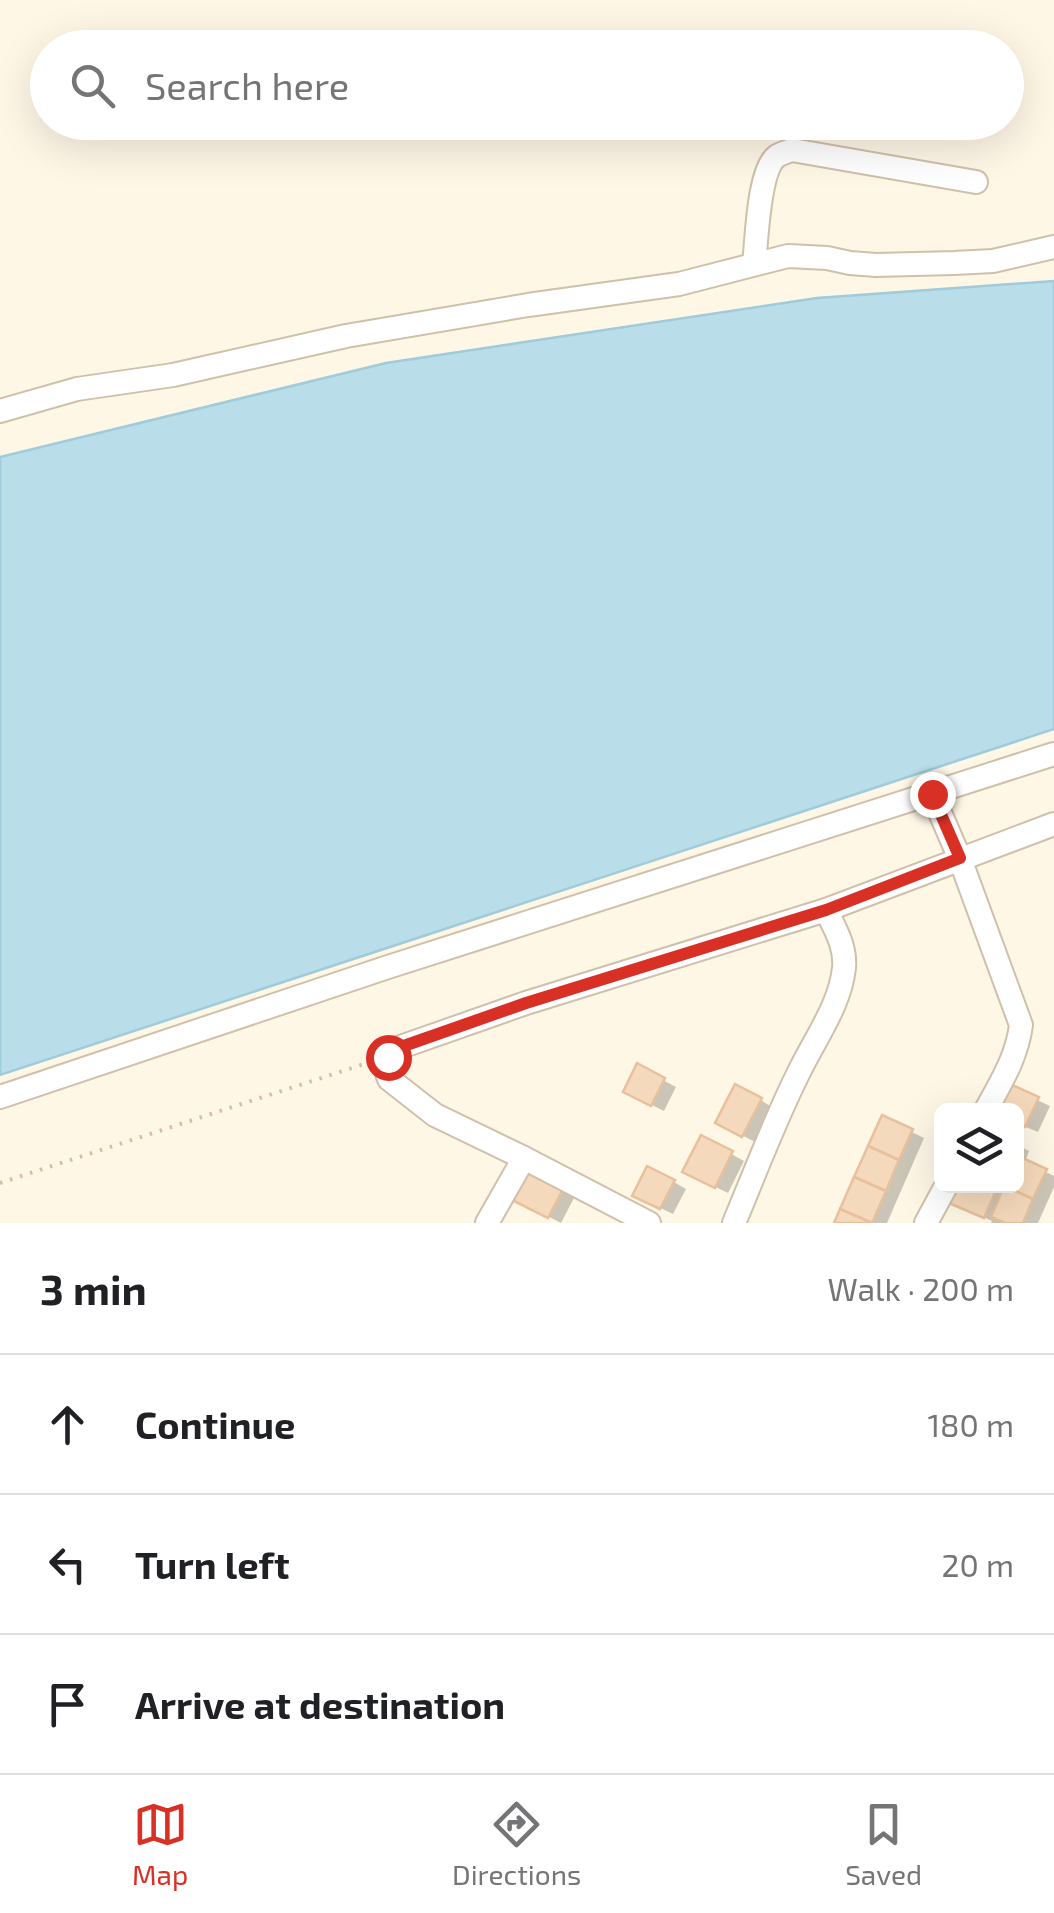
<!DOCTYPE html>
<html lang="en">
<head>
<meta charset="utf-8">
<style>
	:root { --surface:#fff; --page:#f2f2f2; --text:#202124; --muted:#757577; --line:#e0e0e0; --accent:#d93025 }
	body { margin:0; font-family:"Exo 2",sans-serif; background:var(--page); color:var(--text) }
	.controls { position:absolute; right:30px; bottom:30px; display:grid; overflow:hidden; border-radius:15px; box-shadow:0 10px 40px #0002 }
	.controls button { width:90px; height:90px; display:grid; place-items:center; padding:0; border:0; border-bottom:2px solid var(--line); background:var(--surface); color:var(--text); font:50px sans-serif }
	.stop { position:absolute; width:30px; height:30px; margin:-22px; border:8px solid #d93025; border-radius:50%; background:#fff }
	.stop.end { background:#d93025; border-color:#fff; box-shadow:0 2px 10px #0008 }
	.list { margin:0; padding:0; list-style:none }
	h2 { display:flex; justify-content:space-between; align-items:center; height:130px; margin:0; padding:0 40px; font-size:42px }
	h2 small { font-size:32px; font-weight:400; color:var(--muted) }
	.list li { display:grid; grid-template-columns:65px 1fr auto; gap:30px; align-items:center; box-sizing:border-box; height:140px; padding:0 40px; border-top:2px solid var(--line) }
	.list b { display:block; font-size:38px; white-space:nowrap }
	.list em { font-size:32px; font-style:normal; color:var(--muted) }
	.icon { flex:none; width:55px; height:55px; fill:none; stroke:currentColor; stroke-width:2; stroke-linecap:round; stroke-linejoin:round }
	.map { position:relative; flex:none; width:1054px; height:1223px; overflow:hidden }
	.search { position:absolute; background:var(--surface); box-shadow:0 10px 40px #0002; left:30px; right:30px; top:30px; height:110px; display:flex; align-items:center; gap:25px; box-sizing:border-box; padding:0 35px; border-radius:55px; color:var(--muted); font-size:38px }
	.sheet { height:550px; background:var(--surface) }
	nav { display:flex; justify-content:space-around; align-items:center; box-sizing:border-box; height:140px; border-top:2px solid var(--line); background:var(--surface); font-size:28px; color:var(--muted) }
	nav a { display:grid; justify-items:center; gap:5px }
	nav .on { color:var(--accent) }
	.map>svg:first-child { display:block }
	.water { fill:#b9dde9; stroke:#9fcbdb; stroke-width:2.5 }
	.shadow { fill:#0003 }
	.building { fill:#f5d9bc; stroke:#e8c19c; stroke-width:2.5 }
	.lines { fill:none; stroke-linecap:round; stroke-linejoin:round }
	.street-casing { stroke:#d0c0ab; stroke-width:26 }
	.path { stroke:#dabc9f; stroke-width:4; stroke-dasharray:2.5 8; stroke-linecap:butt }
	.street { stroke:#fff; stroke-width:22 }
	.route { stroke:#d93025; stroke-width:12 }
</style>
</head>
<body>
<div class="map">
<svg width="1054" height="1223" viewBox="0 0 1054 1223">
	<rect width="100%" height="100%" fill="#fef7e6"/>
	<path class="water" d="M 1054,281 L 1054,729 L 0,1075 L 0,457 L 386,363 L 817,298 Z"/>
	<g class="shadow">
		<path d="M 638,1067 L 676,1087 L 664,1111 L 638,1098 Z"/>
		<path d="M 1011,1088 L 1050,1106 L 1038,1132 L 1016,1123 L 1016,1110 L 1001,1110 Z"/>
		<path d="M 761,1100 L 773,1108 L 755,1142 L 730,1129 Z"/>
		<path d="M 883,1118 L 924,1138 L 887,1223 L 837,1223 Z"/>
		<path d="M 702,1138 L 744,1161 L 728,1193 L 697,1178 Z"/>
		<path d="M 1016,1144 L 1029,1151 L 1025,1162 L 1054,1176 L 1054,1187 L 1038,1223 L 991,1223 L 992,1221 L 952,1202 L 960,1186 L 1016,1186 Z"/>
		<path d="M 674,1182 L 686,1189 L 673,1214 L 648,1202 Z"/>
		<path d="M 563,1189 L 575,1196 L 561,1223 L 522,1203 Z"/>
	</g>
	<g class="building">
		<path d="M 637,1063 L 665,1078 L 651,1106 L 623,1092 Z"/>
		<path d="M 735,1084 L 762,1098 L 742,1137 L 715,1123 Z"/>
		<path d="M 1010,1084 L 1039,1097 L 1025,1127 L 1016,1124 L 1016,1110 L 998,1110 Z"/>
		<path d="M 882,1115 L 913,1129 L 899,1160 L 868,1146 Z"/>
		<path d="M 701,1135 L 733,1151 L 715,1188 L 682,1172 Z"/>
		<path d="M 868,1146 L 899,1160 L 886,1191 L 854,1177 Z"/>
		<path d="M 1018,1156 L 1047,1169 L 1033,1199 L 1004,1186 L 1016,1186 Z"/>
		<path d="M 523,1166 L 564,1187 L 548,1218 L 506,1197 Z"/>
		<path d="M 647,1166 L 675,1180 L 660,1209 L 632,1196 Z"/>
		<path d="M 854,1177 L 886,1191 L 872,1223 L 840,1209 Z"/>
		<path d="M 957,1186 L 979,1186 L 995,1193 L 984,1218 L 949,1203 Z"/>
		<path d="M 1004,1186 L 1033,1199 L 1023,1223 L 1005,1223 L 991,1217 Z"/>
		<path d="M 840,1209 L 872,1223 L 834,1223 Z"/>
	</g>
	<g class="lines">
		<defs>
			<g id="street">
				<path d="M 754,264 C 757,240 758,170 777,156 C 780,154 789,151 792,150 L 976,182"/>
				<path d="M 0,411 L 77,389 L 173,375 L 346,336 L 528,305 L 679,284 L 788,256 L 827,258 L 850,263 L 876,265 L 954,263 L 993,261 L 1054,247"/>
				<path d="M 932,794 L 960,859 L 1021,1025 C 1017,1057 1001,1082 986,1110"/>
				<path d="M 0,1097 L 388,967 L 1054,754"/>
				<path d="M 487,1223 L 524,1158"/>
				<path d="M 649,1223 L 524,1158 L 435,1115 L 389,1079 L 385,1068 L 388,1057 L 395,1049 L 526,1003 L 826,910 L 1054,824"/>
				<path d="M 734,1223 C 755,1173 774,1122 798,1074 C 814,1040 840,1006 844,968 C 846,946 835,929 826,910"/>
				<path d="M 926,1223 L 946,1186"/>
			</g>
		</defs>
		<use href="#street" class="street-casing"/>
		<path class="path" d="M 0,1183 L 364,1064"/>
		<use href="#street" class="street"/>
	</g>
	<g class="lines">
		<path class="route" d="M 388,1057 L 395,1049 L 526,1003 L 826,910 L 960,858 L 932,794"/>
	</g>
</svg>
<div class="controls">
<button><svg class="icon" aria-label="layers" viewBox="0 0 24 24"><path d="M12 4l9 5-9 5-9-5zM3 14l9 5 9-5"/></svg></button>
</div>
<div class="stop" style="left:388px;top:1057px"></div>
<div class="stop end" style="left:932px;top:794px"></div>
<div class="search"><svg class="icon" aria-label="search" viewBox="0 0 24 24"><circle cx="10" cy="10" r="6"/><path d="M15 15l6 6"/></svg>Search here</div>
</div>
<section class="sheet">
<h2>3 min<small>Walk · 200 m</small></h2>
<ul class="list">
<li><svg class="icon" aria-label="ahead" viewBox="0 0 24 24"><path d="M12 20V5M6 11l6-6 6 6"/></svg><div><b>Continue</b></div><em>180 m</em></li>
<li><svg class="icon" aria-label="left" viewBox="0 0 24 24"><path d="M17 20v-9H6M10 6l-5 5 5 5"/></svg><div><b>Turn left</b></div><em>20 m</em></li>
<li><svg class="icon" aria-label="arrive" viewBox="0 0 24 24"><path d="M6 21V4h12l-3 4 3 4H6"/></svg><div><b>Arrive at destination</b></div></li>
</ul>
</section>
<nav>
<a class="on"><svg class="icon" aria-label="map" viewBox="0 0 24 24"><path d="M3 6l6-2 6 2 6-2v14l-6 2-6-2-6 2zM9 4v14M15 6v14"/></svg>Map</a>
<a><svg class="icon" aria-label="directions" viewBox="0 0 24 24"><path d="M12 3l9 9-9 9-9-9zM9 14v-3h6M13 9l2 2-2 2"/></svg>Directions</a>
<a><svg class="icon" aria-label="saved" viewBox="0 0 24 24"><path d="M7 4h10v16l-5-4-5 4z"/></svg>Saved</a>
</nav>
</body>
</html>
